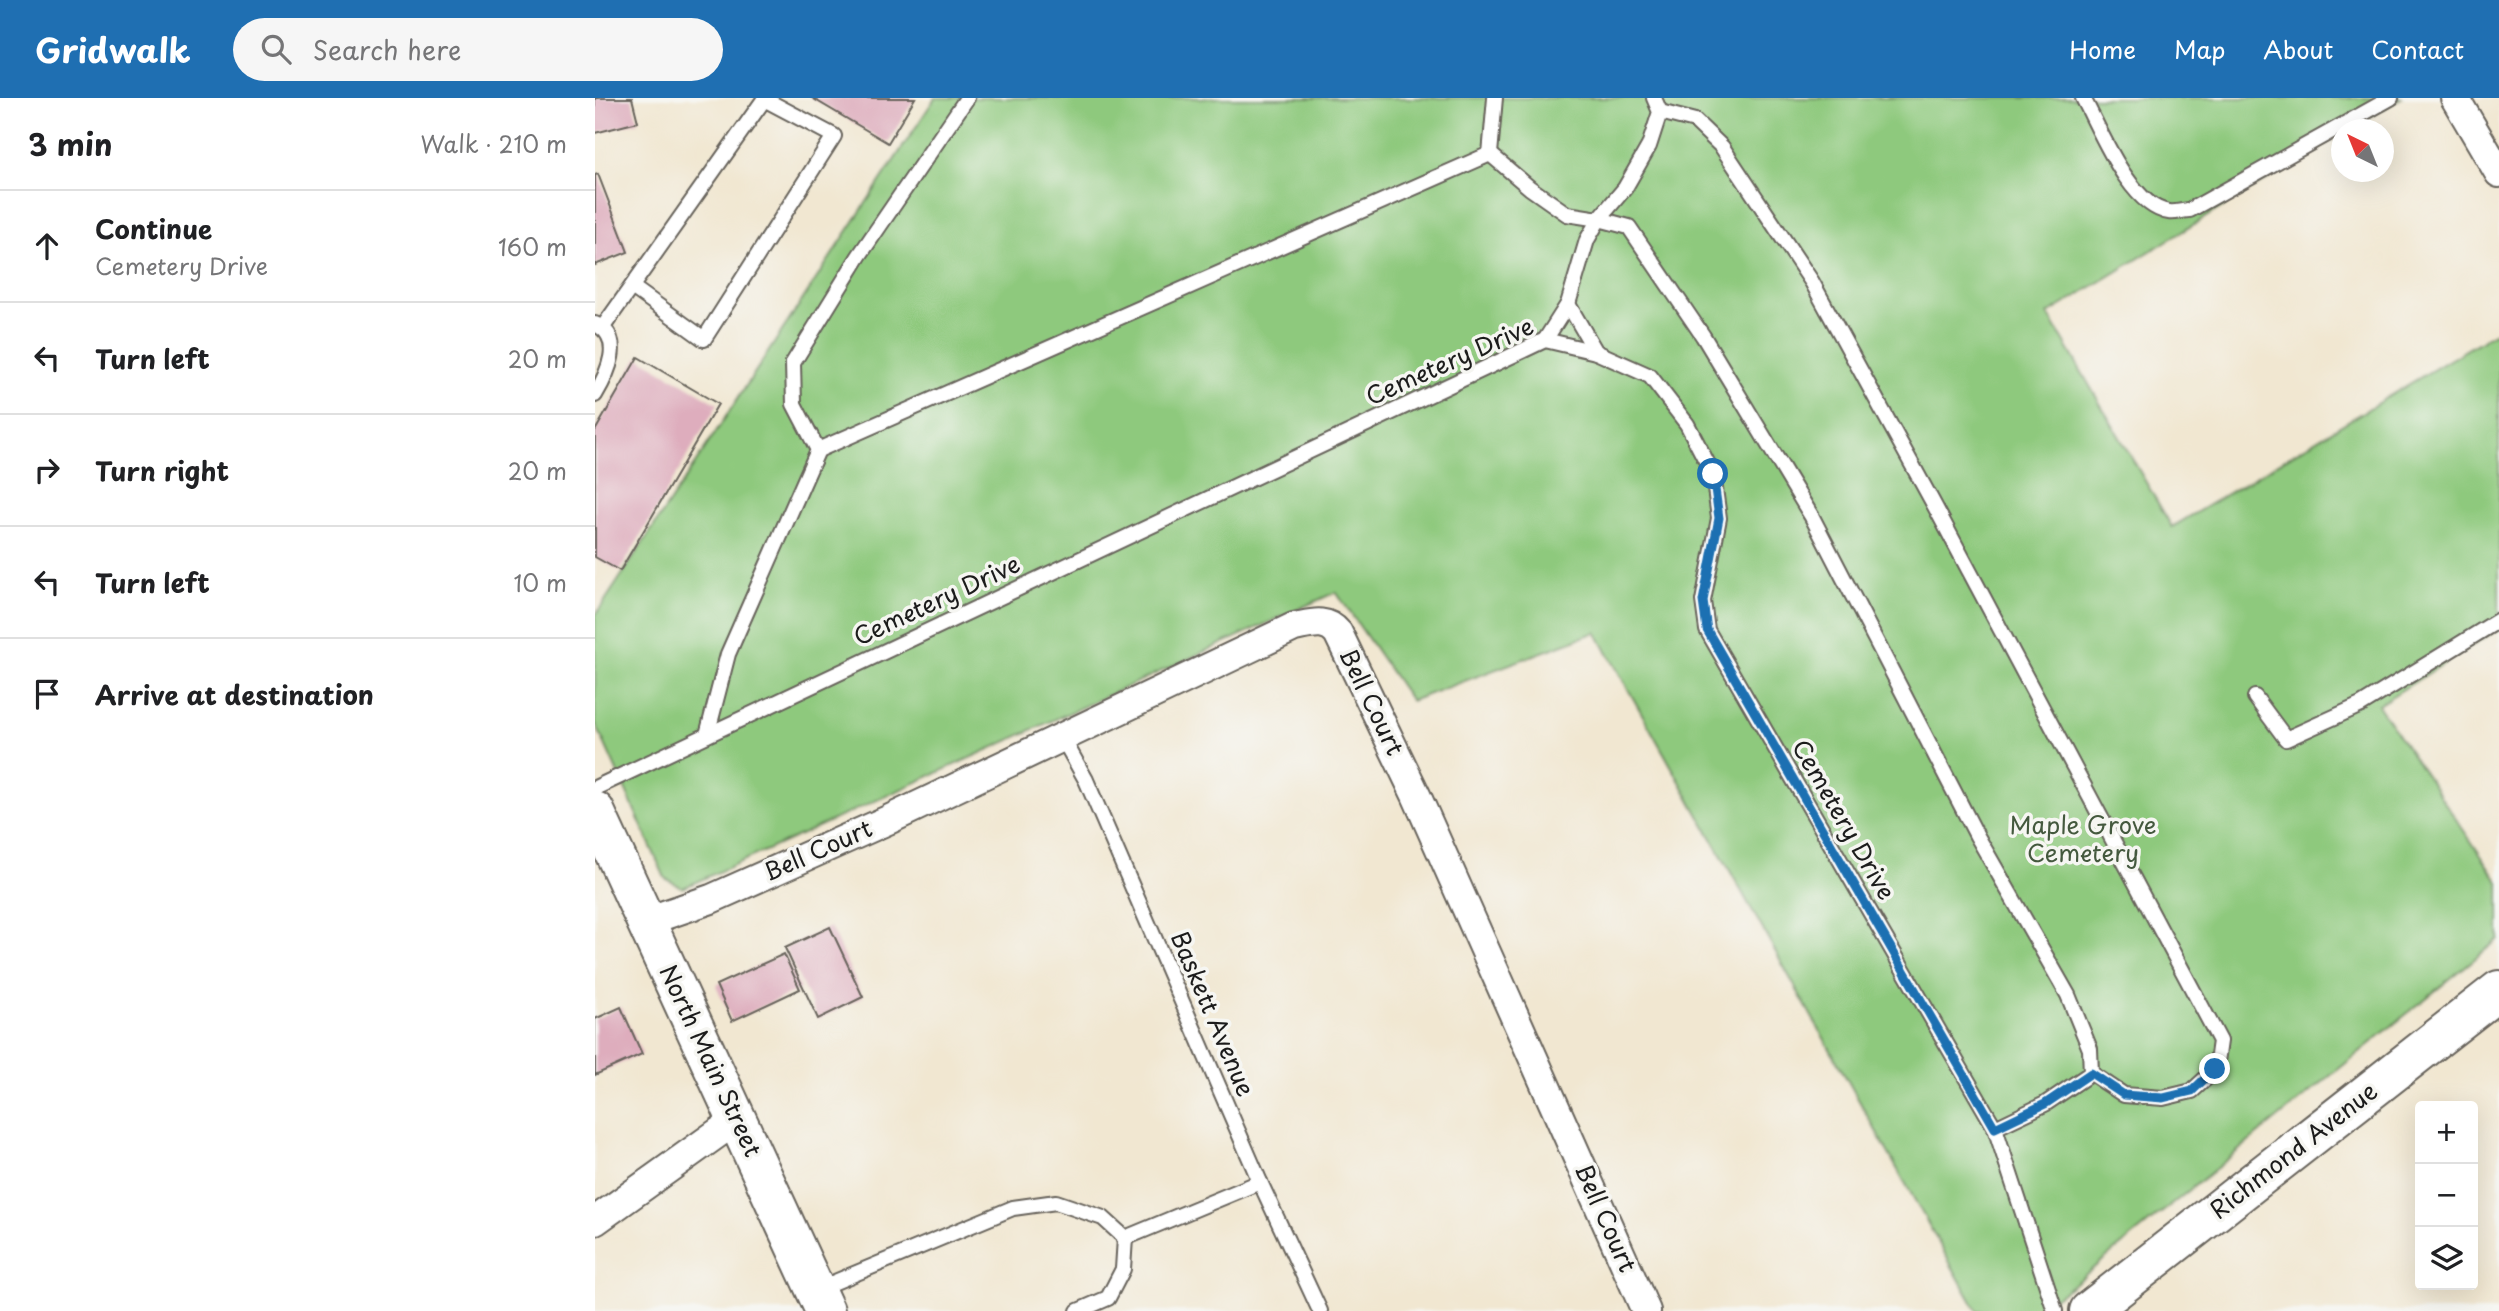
<!DOCTYPE html>
<html lang="en">
<head>
<meta charset="utf-8">
<style>
	:root { --surface:#fff; --page:#f6f6f6; --text:#202124; --muted:#757577; --line:#e0e0e0; --accent:#1f6fb2 }
	body { margin:0; font-family:"Playpen Sans",sans-serif; background:var(--page); color:var(--text) }
	.controls { position:absolute; right:21px; bottom:21px; display:grid; overflow:hidden; border-radius:7px; box-shadow:0 7px 28px #0002 }
	.controls button { width:63px; height:63px; display:grid; place-items:center; padding:0; border:0; border-bottom:2px solid var(--line); background:var(--surface); color:var(--text); font:35px sans-serif }
	.compass { position:absolute; left:1736px; top:21px; width:63px; height:63px; border-radius:50%; background:var(--surface); box-shadow:0 7px 28px #0002; rotate:317deg }
	.stop { position:absolute; width:21px; height:21px; margin:-16px; border:5px solid #1f6fb2; border-radius:50%; background:#fff }
	.stop.end { background:#1f6fb2; border-color:#fff; box-shadow:0 2px 7px #0008 }
	.list { margin:0; padding:0; list-style:none }
	h2 { display:flex; justify-content:space-between; align-items:center; height:91px; margin:0; padding:0 28px; font-size:30px }
	h2 small { font-size:23px; font-weight:400; color:var(--muted) }
	.list li { display:grid; grid-template-columns:46px 1fr auto; gap:21px; align-items:center; box-sizing:border-box; height:112px; padding:0 28px; border-top:2px solid var(--line) }
	.list b { display:block; font-size:26px; white-space:nowrap }
	.list p { margin:0; font-size:23px; white-space:nowrap; color:var(--muted) }
	.list em { font-size:23px; font-style:normal; color:var(--muted) }
	.icon { flex:none; width:38px; height:38px; fill:none; stroke:currentColor; stroke-width:2; stroke-linecap:round; stroke-linejoin:round }
	.map { position:relative; flex:none; width:1904px; height:1213px; overflow:hidden }
	header { display:flex; align-items:center; gap:42px; box-sizing:border-box; height:98px; padding:0 35px; background:var(--accent); color:#fff }
	header strong { font-size:33px }
	nav { display:flex; gap:38px; margin-inline-start:auto; font-size:24px }
	.search { width:490px; height:63px; background:var(--page); display:flex; align-items:center; gap:18px; box-sizing:border-box; padding:0 24px; border-radius:38px; color:var(--muted); font-size:26px }
	main { display:flex }
	aside { flex:1; background:var(--surface) }
	.map>svg:first-child { display:block }
	.green { fill:#8ec97d; stroke:#55724c; stroke-width:2 }
	.building { fill:#deadbd }
	.lines { fill:none; stroke-linecap:round; stroke-linejoin:round }
	.service-casing { stroke:#67635b; stroke-width:18 }
	.minor-casing { stroke:#67635b; stroke-width:32 }
	.secondary-casing { stroke:#67635b; stroke-width:42 }
	.primary-casing { stroke:#67635b; stroke-width:42 }
	.service { stroke:#fff; stroke-width:14 }
	.minor { stroke:#fff; stroke-width:28 }
	.secondary { stroke:#fff; stroke-width:38 }
	.primary { stroke:#fff; stroke-width:38 }
	.route { stroke:#1f6fb2; stroke-width:9 }
	.labels { text-anchor:middle; stroke-width:7; stroke-linejoin:round; paint-order:stroke }
	.street-label { font-size:24px; fill:#1c1c1c; stroke:#f6f6f2 }
	.park-label { font-size:24px; fill:#44593e; stroke:#f6f6f2 }
</style>
</head>
<body>
<header>
<strong>Gridwalk</strong>
<div class="search"><svg class="icon" aria-label="search" viewBox="0 0 24 24"><circle cx="10" cy="10" r="6"/><path d="M15 15l6 6"/></svg>Search here</div>
<nav><a>Home</a><a>Map</a><a>About</a><a>Contact</a></nav>
</header>
<main>
<aside>
<h2>3 min<small>Walk · 210 m</small></h2>
<ul class="list">
<li><svg class="icon" aria-label="ahead" viewBox="0 0 24 24"><path d="M12 20V5M6 11l6-6 6 6"/></svg><div><b>Continue</b><p>Cemetery Drive</p></div><em>160 m</em></li>
<li><svg class="icon" aria-label="left" viewBox="0 0 24 24"><path d="M17 20v-9H6M10 6l-5 5 5 5"/></svg><div><b>Turn left</b></div><em>20 m</em></li>
<li><svg class="icon" aria-label="right" viewBox="0 0 24 24"><path d="M7 20v-9h11M14 6l5 5-5 5"/></svg><div><b>Turn right</b></div><em>20 m</em></li>
<li><svg class="icon" aria-label="left" viewBox="0 0 24 24"><path d="M17 20v-9H6M10 6l-5 5 5 5"/></svg><div><b>Turn left</b></div><em>10 m</em></li>
<li><svg class="icon" aria-label="arrive" viewBox="0 0 24 24"><path d="M6 21V4h12l-3 4 3 4H6"/></svg><div><b>Arrive at destination</b></div></li>
</ul>
</aside>
<div class="map">
<svg width="1904" height="1213" viewBox="0 0 1904 1213">
	<rect width="100%" height="100%" fill="#f6f6f2"/>
	<filter id="ink" filterUnits="userSpaceOnUse"><feTurbulence type="fractalNoise" baseFrequency=".0143" numOctaves="2"/><feDisplacementMap in="SourceGraphic" scale="14" xChannelSelector="R" yChannelSelector="G"/><feConvolveMatrix kernelMatrix="1 2 1 2 8 2 1 2 1" color-interpolation-filters="sRGB"/></filter>
	<filter id="wash" filterUnits="userSpaceOnUse"><feTurbulence type="fractalNoise" baseFrequency=".00686" numOctaves="4" result="noise"/><feDisplacementMap in="SourceGraphic" scale="28" xChannelSelector="R" yChannelSelector="G"/><feGaussianBlur stdDeviation="1.57" result="paint"/><feColorMatrix in="noise" values="0 0 0 0 0 0 0 0 0 0 0 0 0 0 0 0 0 1.4 0 .05"/><feComposite in="paint" operator="in"/></filter>
	<g filter="url(#wash)">
		<rect width="100%" height="100%" fill="#f1e7d1"/>
		<path class="green" d="M 340,0 L 1806,0 L 1755,31 L 1746,32 L 1746,36 L 1453,216 L 1577,429 L 1904,232 L 1904,531 L 1783,607 L 1904,784 L 1904,841 L 1475,1189 L 1440,1213 L 1382,1213 L 1001,534 L 816,603 L 741,494 L 88,790 L 70,780 L 0,624 L 0,518 Z"/>
		<g id="blocks">
			<g class="building">
				<path d="M 0,0 L 37,0 L 43,24 L 0,35 Z"/>
				<path d="M 217,0 L 320,0 L 293,45 Z"/>
				<path d="M 3,76 L 33,154 L 0,167 L 0,77 Z"/>
				<path d="M 43,259 L 123,306 L 25,473 L 0,459 L 0,333 Z"/>
				<path d="M 235,829 L 268,899 L 223,921 L 190,850 Z"/>
				<path d="M 189,856 L 205,891 L 137,923 L 121,887 Z"/>
				<path d="M 26,909 L 47,956 L 0,977 L 0,921 Z"/>
			</g>
		</g>
	</g>
	<g filter="url(#ink)">
		<use href="#blocks" fill-opacity="0" stroke="#67635b" stroke-width="2"/>
		<g class="lines">
			<defs>
				<g id="service">
					<path d="M 1488,0 C 1505,31 1535,109 1574,114 C 1580,115 1589,112 1595,112 L 1796,0"/>
					<path d="M 1065,14 L 1100,23 L 1127,49 L 1217,184 L 1337,403 L 1625,943 L 1621,971 L 1597,993 L 1568,1000 L 1529,997 L 1496,975 L 1450,1006 L 1400,1030"/>
					<path d="M 895,56 L 935,90 L 972,116 L 1004,121 L 1030,90 L 1054,48 L 1065,14 L 1059,0"/>
					<path d="M 895,56 L 900,0"/>
					<path d="M 37,189 L 109,241 L 239,38 L 169,1"/>
					<path d="M 973,206 L 1001,254"/>
					<path d="M 0,226 C 31,239 12,277 0,297"/>
					<path d="M 8,229 L 170,0"/>
					<path d="M 950,242 L 973,206 L 992,142 L 1004,121 L 1034,129 L 1108,238 L 1217,419 L 1382,738 L 1473,897 L 1495,951 L 1496,975"/>
					<path d="M 223,352 L 895,56"/>
					<path d="M 1660,599 L 1691,641 L 1766,607 L 1904,522"/>
					<path d="M 112,637 L 133,556 L 223,352 L 199,306 L 198,265 L 264,158 L 372,0"/>
					<path d="M 467,639 L 491,682 L 665,1084 L 725,1213"/>
					<path d="M 0,690 L 950,242 L 1001,254 L 1055,278 L 1092,326 L 1118,376 L 1124,420 L 1108,503 L 1112,532 L 1400,1030 L 1460,1213"/>
					<path d="M 223,1191 L 418,1110 L 461,1104 L 508,1120 L 530,1140"/>
					<path d="M 483,1213 L 513,1200 L 528,1171 L 530,1140 L 665,1084"/>
				</g>
				<g id="minor">
					<path d="M 1860,0 L 1904,75"/>
					<path d="M 52,823 L 116,801 L 293,722 L 699,529 C 716,526 731,520 743,535 L 821,697 L 1051,1213"/>
					<path d="M 0,1123 L 141,1022"/>
				</g>
				<path id="secondary" d="M 1494,1213 L 1904,892"/>
				<path id="primary" d="M 0,713 L 230,1213"/>
			</defs>
			<use href="#service" class="service-casing"/>
			<use href="#minor" class="minor-casing"/>
			<use href="#secondary" class="secondary-casing"/>
			<use href="#primary" class="primary-casing"/>
			<use href="#service" class="service"/>
			<use href="#minor" class="minor"/>
			<use href="#secondary" class="secondary"/>
			<use href="#primary" class="primary"/>
		</g>
	</g>
	<g class="lines" filter="url(#ink)">
		<path class="route" d="M 1118,376 L 1124,420 L 1108,503 L 1112,532 L 1400,1030 L 1450,1006 L 1496,975 L 1529,997 L 1568,1000 L 1597,993 L 1620,971"/>
	</g>
	<g class="labels">
		<g class="street-label">
			<text transform="translate(855 264) rotate(-24)" y="8">Cemetery Drive</text>
			<text transform="translate(342 503) rotate(-25)" y="8">Cemetery Drive</text>
			<text transform="translate(776 604) rotate(64)" y="8">Bell Court</text>
			<text transform="translate(1248 722) rotate(60)" y="8">Cemetery Drive</text>
			<text transform="translate(223 753) rotate(-24)" y="8">Bell Court</text>
			<text transform="translate(617 916) rotate(67)" y="8">Baskett Avenue</text>
			<text transform="translate(115 963) rotate(65)" y="8">North Main Street</text>
			<text transform="translate(1699 1053) rotate(-38)" y="8">Richmond Avenue</text>
			<text transform="translate(1010 1120) rotate(66)" y="8">Bell Court</text>
		</g>
		<g class="park-label">
			<text x="1488" y="736">Maple Grove<tspan x="1488" dy="28">Cemetery</tspan></text>
		</g>
	</g>
</svg>
<div class="controls">
<button>+</button>
<button>−</button>
<button><svg class="icon" aria-label="layers" viewBox="0 0 24 24"><path d="M12 4l9 5-9 5-9-5zM3 14l9 5 9-5"/></svg></button>
</div>
<svg class="compass" viewBox="-18 -18 36 36"><path d="M0-13l5 13h-10z" fill="#e53935"/><path d="M0 13l5-13h-10z" fill="#757577"/></svg>
<div class="stop" style="left:1118px;top:376px"></div>
<div class="stop end" style="left:1620px;top:971px"></div>
</div>
</main>
</body>
</html>
